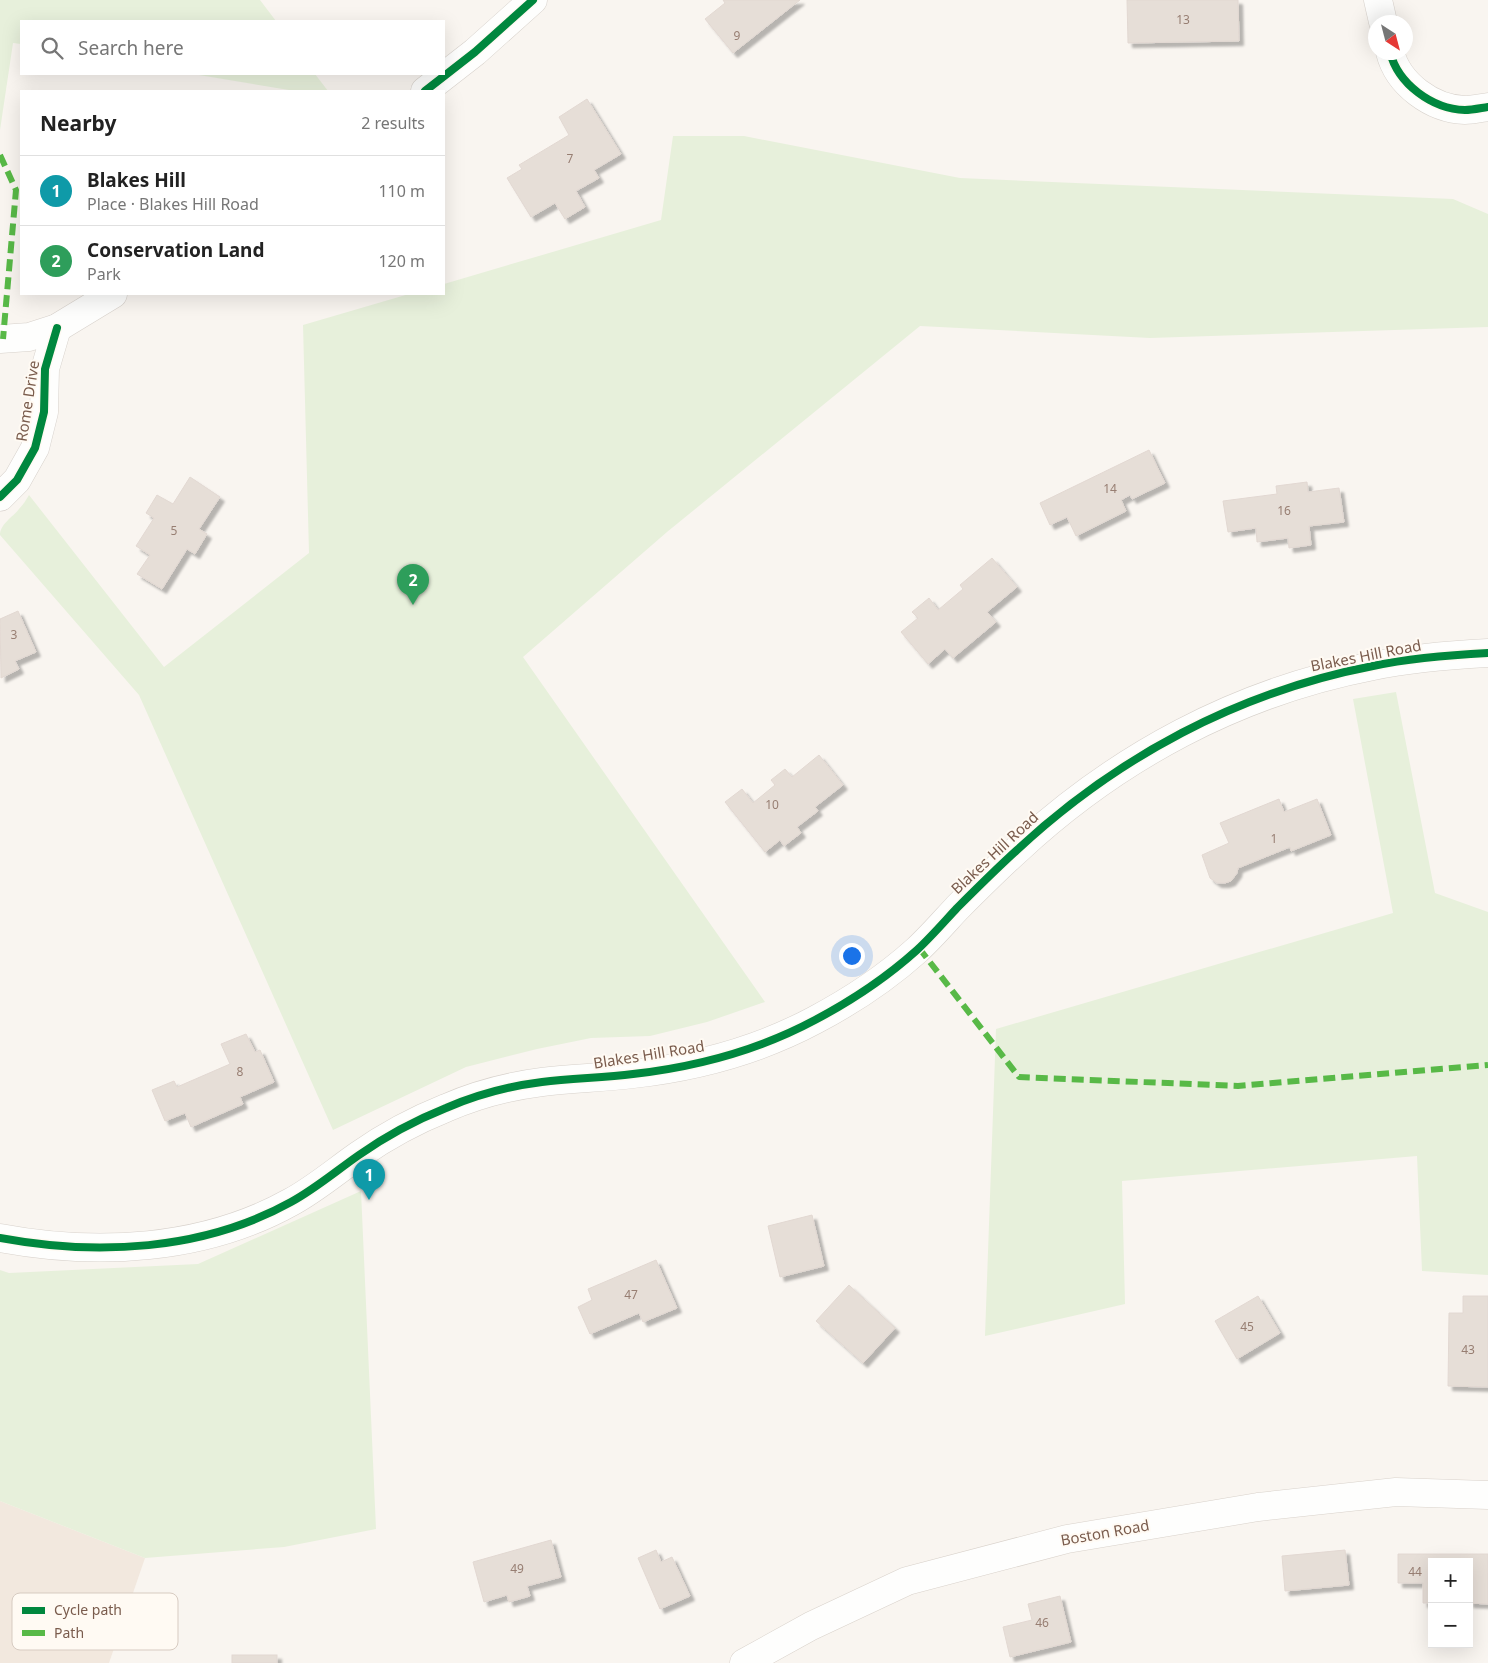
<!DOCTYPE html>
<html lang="en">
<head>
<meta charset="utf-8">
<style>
	:root { --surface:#fff; --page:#f6f6f6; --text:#222; --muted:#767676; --line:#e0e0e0; --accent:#0b8043 }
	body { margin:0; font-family:"Noto Sans",sans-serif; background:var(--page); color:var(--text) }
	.controls { position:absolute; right:15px; bottom:15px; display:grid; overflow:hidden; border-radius:0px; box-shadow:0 5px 20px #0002 }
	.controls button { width:45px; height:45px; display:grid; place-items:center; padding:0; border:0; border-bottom:1px solid var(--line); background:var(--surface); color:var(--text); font:25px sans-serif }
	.compass { position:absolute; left:1368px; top:15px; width:45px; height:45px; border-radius:50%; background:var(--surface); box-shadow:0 5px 20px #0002; rotate:144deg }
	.you { position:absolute; left:851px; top:955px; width:18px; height:18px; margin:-12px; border:4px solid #fff; border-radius:50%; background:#1a73e8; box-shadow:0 0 0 8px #1a73e833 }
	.badge { display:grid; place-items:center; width:32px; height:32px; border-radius:50%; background:var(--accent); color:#fff; font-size:16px; font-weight:700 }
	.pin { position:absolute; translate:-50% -41px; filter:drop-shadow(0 1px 2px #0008) }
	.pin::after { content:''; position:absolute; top:26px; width:18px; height:15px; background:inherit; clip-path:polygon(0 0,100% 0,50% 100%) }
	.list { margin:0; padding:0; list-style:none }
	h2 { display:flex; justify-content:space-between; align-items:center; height:65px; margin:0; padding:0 20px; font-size:21px }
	h2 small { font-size:16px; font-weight:400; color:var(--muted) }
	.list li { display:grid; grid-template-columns:32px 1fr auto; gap:15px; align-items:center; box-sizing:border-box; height:70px; padding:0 20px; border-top:1px solid var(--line) }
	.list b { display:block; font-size:19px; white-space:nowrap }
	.list p { margin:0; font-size:16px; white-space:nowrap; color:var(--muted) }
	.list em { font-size:16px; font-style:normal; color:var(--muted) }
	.icon { flex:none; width:28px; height:28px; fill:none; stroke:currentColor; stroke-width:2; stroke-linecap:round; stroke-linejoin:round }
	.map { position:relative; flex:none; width:1488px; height:1663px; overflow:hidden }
	.search { position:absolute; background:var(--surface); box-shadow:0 5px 20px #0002; left:20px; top:20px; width:425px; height:55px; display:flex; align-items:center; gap:12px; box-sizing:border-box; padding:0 18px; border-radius:0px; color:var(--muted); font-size:19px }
	.panel { position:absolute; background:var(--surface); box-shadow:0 5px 20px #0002; left:20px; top:90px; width:425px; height:205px; border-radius:0px }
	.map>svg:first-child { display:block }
	.residential { fill:#f2e8de }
	.green { fill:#e7f0db }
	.building { fill:#e6ded7; stroke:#e2d8d2; filter:url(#shadow) }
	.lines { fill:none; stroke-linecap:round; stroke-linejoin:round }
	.street-casing { stroke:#d7d1cb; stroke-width:29 }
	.secondary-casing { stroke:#d9d2cb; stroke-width:29 }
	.street { stroke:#fefefd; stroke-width:28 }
	.secondary { stroke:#fefefd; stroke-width:28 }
	.quiet { stroke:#58b947; stroke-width:6; stroke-dasharray:12 6; stroke-linecap:butt }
	.cycleway-casing { stroke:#fffaf3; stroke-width:11 }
	.cycleway { stroke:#00873e; stroke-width:8 }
	.labels { text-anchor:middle; stroke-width:4; stroke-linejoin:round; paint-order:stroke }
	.number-label { font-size:12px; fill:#977e72 }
	.street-label { font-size:15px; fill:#7a5c4d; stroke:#fffaf3 }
	.key { fill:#fffaf3; stroke:#d7cbc1; stroke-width:1 }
	.key-label { font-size:14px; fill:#7a5c4d }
</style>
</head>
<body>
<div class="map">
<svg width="1488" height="1663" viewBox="0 0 1488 1663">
	<defs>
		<filter id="shadow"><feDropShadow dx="4.5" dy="4.5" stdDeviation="1" flood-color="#0004"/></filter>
	</defs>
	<rect width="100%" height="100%" fill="#f9f5f0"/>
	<path class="residential" d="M 0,1501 L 145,1558 L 109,1663 L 0,1663 Z"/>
	<g class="green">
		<path d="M 0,0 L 260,0 L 276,21 L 21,21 L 21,44 L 13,43 L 0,130 Z"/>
		<path d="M 193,74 L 315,74 L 328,91 L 295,91 Z"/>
		<path d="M 673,136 L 744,136 L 960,178 L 1453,199 L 1488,214 L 1488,327 L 1150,338 L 920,326 L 667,532 L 523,657 L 765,1002 L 707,1022 L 650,1036 L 591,1038 L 537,1049 L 466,1067 L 333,1130 L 139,695 L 0,535 C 0,524 13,517 19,509 C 23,505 26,500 29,495 L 164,667 L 309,553 L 303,325 L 409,294 L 444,294 L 444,284 L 661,220 Z"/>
		<path d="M 1396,692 L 1435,893 L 1488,912 L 1488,1275 L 1422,1271 L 1417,1156 L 1122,1181 L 1125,1304 L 985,1336 L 996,1029 L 1393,913 L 1353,699 Z"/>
		<path d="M 361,1191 L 376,1529 L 284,1547 L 145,1558 L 0,1501 L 0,1270 L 9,1273 L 198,1264 Z"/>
	</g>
	<g class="building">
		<path d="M 723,0 L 800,0 L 733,53 L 705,19 L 725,3 Z"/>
		<path d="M 1127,0 L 1238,0 L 1239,41 L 1128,43 Z"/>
		<path d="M 587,99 L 621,154 L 594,170 L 599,178 L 576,191 L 585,207 L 565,219 L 555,203 L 531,217 L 507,178 L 522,169 L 519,165 L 569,135 L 559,117 Z"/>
		<path d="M 1149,450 L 1165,483 L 1132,499 L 1130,495 L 1121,500 L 1126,511 L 1076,536 L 1067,517 L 1050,525 L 1040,503 Z"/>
		<path d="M 190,477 L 220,497 L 199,529 L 207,534 L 195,554 L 187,549 L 162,589 L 137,574 L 150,555 L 136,546 L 154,518 L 146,513 L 157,495 L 173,504 Z"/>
		<path d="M 1307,482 L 1308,492 L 1339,488 L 1344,522 L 1309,526 L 1311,545 L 1289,548 L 1288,538 L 1257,542 L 1256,528 L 1228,532 L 1223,501 L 1277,494 L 1276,486 Z"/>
		<path d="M 992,558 L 1017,587 L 987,612 L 996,622 L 953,658 L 945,649 L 928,664 L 901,632 L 918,618 L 912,612 L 929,598 L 938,610 L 963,589 L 960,585 Z"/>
		<path d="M 18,611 L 36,652 L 15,661 L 19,669 L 1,678 L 0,619 Z"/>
		<path d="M 819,755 L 843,785 L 815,807 L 818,811 L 797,827 L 801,833 L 784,846 L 780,840 L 765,852 L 725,802 L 742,789 L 753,803 L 775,785 L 771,780 L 785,769 L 792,777 Z"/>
		<path d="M 1279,799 L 1284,812 L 1317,799 L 1331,835 L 1291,851 L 1290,847 L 1238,868 L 1237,873 L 1231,881 L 1225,883 L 1217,883 L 1210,878 L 1202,855 L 1229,843 L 1220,823 Z"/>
		<path d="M 246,1034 L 255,1052 L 260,1050 L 274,1082 L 240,1097 L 243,1104 L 191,1127 L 185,1113 L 165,1121 L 152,1090 L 174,1081 L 177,1087 L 230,1064 L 221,1044 Z"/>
		<path d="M 812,1215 L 824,1266 L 780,1277 L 768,1226 Z"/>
		<path d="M 656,1260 L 677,1308 L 643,1322 L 639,1313 L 590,1334 L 578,1307 L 592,1300 L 588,1289 Z"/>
		<path d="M 849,1285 L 895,1328 L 863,1363 L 816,1321 Z"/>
		<path d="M 1258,1296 L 1280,1333 L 1237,1359 L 1215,1321 Z"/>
		<path d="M 1463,1296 L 1488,1296 L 1488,1387 L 1448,1386 L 1449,1313 L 1463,1313 Z"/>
		<path d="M 551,1540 L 561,1577 L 527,1586 L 530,1596 L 509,1602 L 507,1595 L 484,1602 L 473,1562 Z"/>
		<path d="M 656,1550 L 661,1562 L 672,1557 L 690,1596 L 660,1609 L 638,1558 Z"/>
		<path d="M 1345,1550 L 1349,1585 L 1285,1591 L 1282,1556 Z"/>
		<path d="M 1398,1554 L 1488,1554 L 1488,1604 L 1469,1603 L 1469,1562 L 1432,1562 L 1432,1603 L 1423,1603 L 1423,1583 L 1398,1583 Z"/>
		<path d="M 1060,1596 L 1071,1642 L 1010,1657 L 1003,1627 L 1032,1620 L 1028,1604 Z"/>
		<rect x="232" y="1655" width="45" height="8"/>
	</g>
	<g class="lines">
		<defs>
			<g id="street">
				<path d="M 1378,0 L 1383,22"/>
				<path d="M 1390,52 C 1398,84 1432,109 1465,110 C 1472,110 1481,108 1488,107"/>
				<path d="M 425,91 L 475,52 L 533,0"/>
				<path d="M 0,339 L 29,337 L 57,328 L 113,294"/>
				<path d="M 0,497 L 17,480 L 35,448 L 44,412 L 45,369 L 57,328"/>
				<path d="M 0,1238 C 96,1256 203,1251 291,1202 C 315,1189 336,1171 359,1155 C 386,1136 416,1120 446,1108 C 476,1095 510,1086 542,1082 C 572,1078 603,1078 633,1074 C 695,1067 759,1050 815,1020 C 851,1001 887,977 917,950 C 931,937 944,922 957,908 C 977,888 996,869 1017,850 C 1117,757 1238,692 1373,666 C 1411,658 1449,655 1488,653"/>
			</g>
			<path id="secondary" d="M 744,1663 L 811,1626 L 907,1581 L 1067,1539 L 1258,1507 L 1396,1492 L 1488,1495"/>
		</defs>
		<use href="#street" class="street-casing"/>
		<use href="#secondary" class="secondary-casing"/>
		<use href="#street" class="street"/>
		<use href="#secondary" class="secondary"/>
		<g class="quiet">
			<path d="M 0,155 L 16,190 L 3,339"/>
			<path d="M 919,948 L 1019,1077 L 1238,1086 L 1488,1065"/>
		</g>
		<defs>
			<g id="cycleway">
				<path d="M 1390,52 C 1398,84 1432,109 1465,110 C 1472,110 1481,108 1488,107"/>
				<path d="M 425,91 L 475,52 L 533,0"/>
				<path d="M 0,497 L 17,480 L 35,448 L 44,412 L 45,369 L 57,328"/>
				<path d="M 0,1238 C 96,1256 203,1251 291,1202 C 315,1189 336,1171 359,1155 C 386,1136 416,1120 446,1108 C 476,1095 510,1086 542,1082 C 572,1078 603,1078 633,1074 C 695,1067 759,1050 815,1020 C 851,1001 887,977 917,950 C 931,937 944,922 957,908 C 977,888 996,869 1017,850 C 1117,757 1238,692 1373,666 C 1411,658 1449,655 1488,653"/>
			</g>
		</defs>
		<use href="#cycleway" class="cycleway-casing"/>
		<use href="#cycleway" class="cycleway"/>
	</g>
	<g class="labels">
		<g class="number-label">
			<text x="1183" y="24">13</text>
			<text x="737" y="40">9</text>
			<text x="570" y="163">7</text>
			<text x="1110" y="493">14</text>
			<text x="1284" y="515">16</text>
			<text x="174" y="535">5</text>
			<text x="14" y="639">3</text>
			<text x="772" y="809">10</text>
			<text x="1274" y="843">1</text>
			<text x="240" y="1076">8</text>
			<text x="631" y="1299">47</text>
			<text x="1247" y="1331">45</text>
			<text x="1468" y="1354">43</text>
			<text x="517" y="1573">49</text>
			<text x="1415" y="1576">44</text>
			<text x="1042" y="1627">46</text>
		</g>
		<g class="street-label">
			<text transform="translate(28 401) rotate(-81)" y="5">Rome Drive</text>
			<text transform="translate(1366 656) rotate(-11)" y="5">Blakes Hill Road</text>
			<text transform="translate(995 853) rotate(-43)" y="5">Blakes Hill Road</text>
			<text transform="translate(649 1055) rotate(-9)" y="5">Blakes Hill Road</text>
			<text transform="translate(1105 1533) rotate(-10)" y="5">Boston Road</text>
		</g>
	</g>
	<rect x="12" y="1593" width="166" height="57" rx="8" class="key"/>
	<rect x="22" y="1607" width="23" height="7" fill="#00873e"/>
	<rect x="22" y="1630" width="23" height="6" fill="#58b947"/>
	<g class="key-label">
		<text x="54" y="1615">Cycle path</text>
		<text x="54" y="1638">Path</text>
	</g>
</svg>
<div class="controls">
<button>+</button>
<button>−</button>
</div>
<svg class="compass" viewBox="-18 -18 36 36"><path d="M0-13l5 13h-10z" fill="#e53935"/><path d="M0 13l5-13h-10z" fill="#767676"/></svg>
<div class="you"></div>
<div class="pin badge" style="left:369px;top:1200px;background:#0f9aa8">1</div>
<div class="pin badge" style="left:413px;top:605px;background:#2e9e5b">2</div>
<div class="search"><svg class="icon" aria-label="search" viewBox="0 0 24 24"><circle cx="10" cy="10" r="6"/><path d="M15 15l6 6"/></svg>Search here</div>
<section class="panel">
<h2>Nearby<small>2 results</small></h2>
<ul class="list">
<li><span class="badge" style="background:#0f9aa8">1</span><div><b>Blakes Hill</b><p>Place · Blakes Hill Road</p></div><em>110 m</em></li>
<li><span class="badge" style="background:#2e9e5b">2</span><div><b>Conservation Land</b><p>Park</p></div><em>120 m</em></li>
</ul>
</section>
</div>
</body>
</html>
